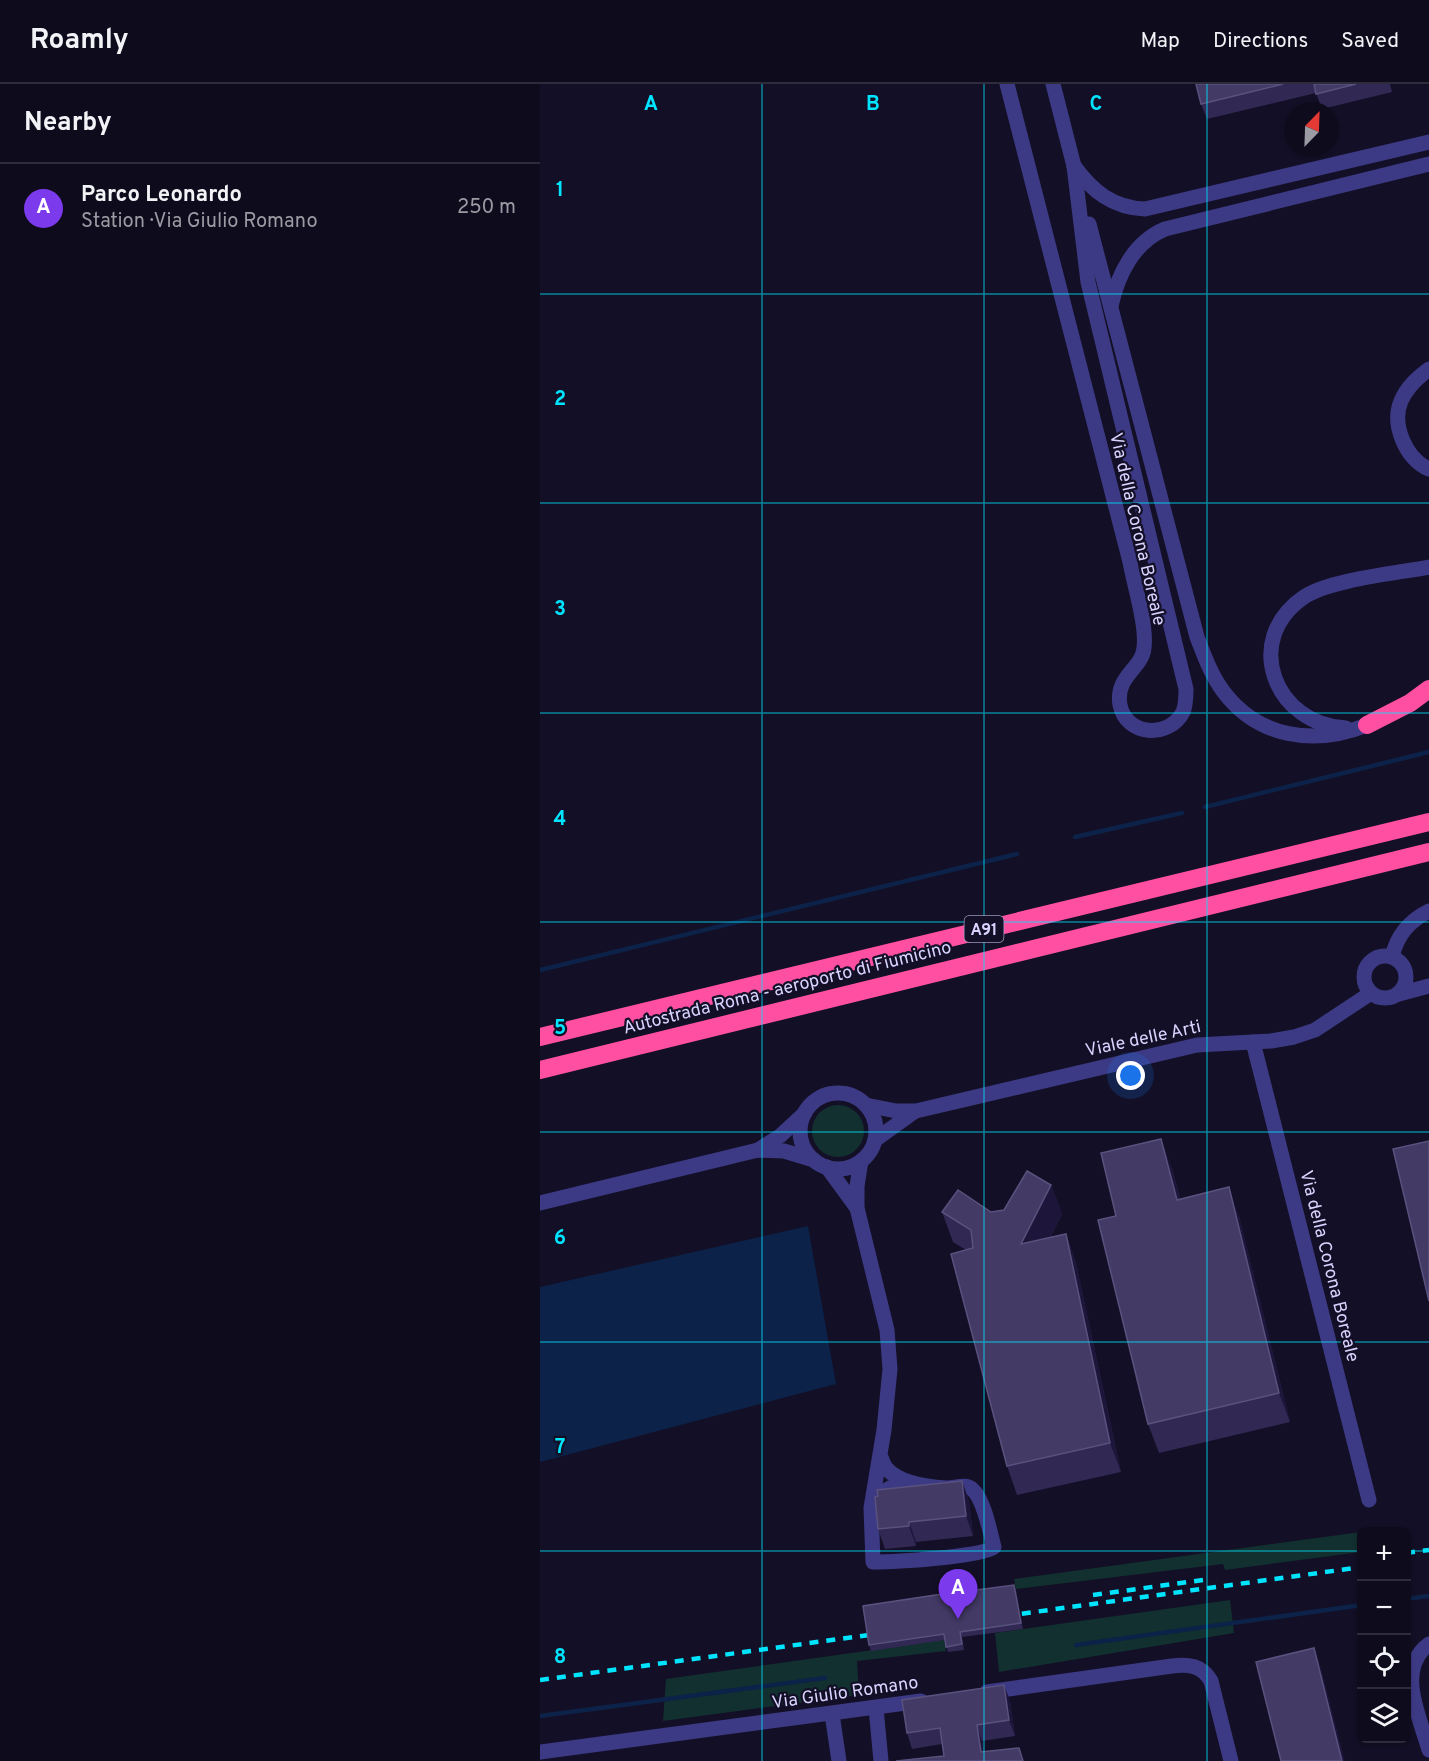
<!DOCTYPE html>
<html lang="en">
<head>
<meta charset="utf-8">
<style>
	:root { --surface:#0e0b1c; --page:#1c1929; --text:#f1f3f6; --muted:#9b9ba3; --line:#2e2b3b; --accent:#7c3aed }
	body { margin:0; font-family:Overpass,sans-serif; background:var(--page); color:var(--text) }
	.controls { position:absolute; right:18px; bottom:18px; display:grid; overflow:hidden; border-radius:9px; box-shadow:0 2px 4px #0004 }
	.controls button { width:54px; height:54px; display:grid; place-items:center; padding:0; border:0; border-bottom:2px solid var(--line); background:var(--surface); color:var(--text); font:30px sans-serif }
	.compass { position:absolute; left:745px; top:18px; width:54px; height:54px; border-radius:50%; background:var(--surface); box-shadow:0 2px 4px #0004; rotate:23deg }
	.you { position:absolute; left:591px; top:992px; width:21px; height:21px; margin:-15px; border:4px solid #fff; border-radius:50%; background:#1a73e8; box-shadow:0 0 0 9px #1a73e833 }
	.badge { display:grid; place-items:center; width:39px; height:39px; border-radius:50%; background:var(--accent); color:#fff; font-size:20px; font-weight:700 }
	.pin { position:absolute; translate:-50% -50px; filter:drop-shadow(0 2px 3px #0008) }
	.pin::after { content:''; position:absolute; top:32px; width:21px; height:18px; background:inherit; clip-path:polygon(0 0,100% 0,50% 100%) }
	.list { margin:0; padding:0; list-style:none }
	h2 { display:flex; justify-content:space-between; align-items:center; height:78px; margin:0; padding:0 24px; font-size:26px }
	h2 small { font-size:20px; font-weight:400; color:var(--muted) }
	.list li { display:grid; grid-template-columns:39px 1fr auto; gap:18px; align-items:center; box-sizing:border-box; height:90px; padding:0 24px; border-top:2px solid var(--line) }
	.list b { display:block; font-size:22px; white-space:nowrap }
	.list p { margin:0; font-size:20px; white-space:nowrap; color:var(--muted) }
	.list em { font-size:20px; font-style:normal; color:var(--muted) }
	.icon { flex:none; width:33px; height:33px; fill:none; stroke:currentColor; stroke-width:2; stroke-linecap:round; stroke-linejoin:round }
	.map { position:relative; flex:none; width:889px; height:1677px; overflow:hidden }
	header { display:flex; align-items:center; gap:36px; box-sizing:border-box; height:84px; padding:0 30px; background:var(--surface); border-bottom:2px solid var(--line) }
	header strong { font-size:28px }
	nav { display:flex; gap:33px; margin-inline-start:auto; font-size:21px }
	main { display:flex }
	aside { flex:1; background:var(--surface) }
	.map>svg:first-child { display:block }
	.grass { fill:#12302f }
	.water { fill:#0c2248 }
	.lines { fill:none; stroke-linecap:round; stroke-linejoin:round }
	.stream { stroke:#0c2248; stroke-width:4.5 }
	.minor { stroke:#3d3a85; stroke-width:15 }
	.highway { stroke:#ff4fa3; stroke-width:18 }
	.rail { stroke:#00e5ff; stroke-width:4.5; stroke-dasharray:9 8; stroke-linecap:butt }
	.wall { fill:#312854 }
	.shaded-wall { fill:#1d163a }
	.building { fill:#433a66; stroke:#5a527e; stroke-width:1.5 }
	.grid { fill:none; stroke:#00e5ff; stroke-width:1.5; stroke-opacity:0.55 }
	.labels { text-anchor:middle; stroke-width:4.5; stroke-linejoin:round; paint-order:stroke }
	.shield { fill:#130f26; stroke:#9e99be; stroke-width:1.5 }
	.shield-label { font-size:16px; font-weight:bold; fill:#d9d4ff }
	.street-label { font-size:18px; fill:#d9d4ff; stroke:#130f26 }
	.grid-label { font-size:20px; text-anchor:middle; font-weight:bold; fill:#00e5ff; stroke:#130f26; stroke-width:4.5; stroke-linejoin:round; paint-order:stroke }
</style>
</head>
<body>
<header>
<strong>Roamly</strong>
<nav><a>Map</a><a>Directions</a><a>Saved</a></nav>
</header>
<main>
<aside>
<h2>Nearby<small></small></h2>
<ul class="list">
<li><span class="badge">A</span><div><b>Parco Leonardo</b><p>Station · Via Giulio Romano</p></div><em>250 m</em></li>
</ul>
</aside>
<div class="map">
<svg width="889" height="1677" viewBox="0 0 889 1677">
	<rect width="100%" height="100%" fill="#130f26"/>
	<g class="grass">
		<circle cx="298" cy="1047" r="26"/>
		<path d="M 821,1448 L 821,1468 L 685,1486 L 683,1480 L 476,1505 L 474,1495 Z"/>
		<path d="M 690,1516 L 694,1549 L 459,1588 L 455,1549 Z"/>
		<path d="M 404,1556 L 406,1567 L 317,1577 L 319,1611 L 123,1637 L 126,1595 Z"/>
	</g>
	<path class="water" d="M 268,1142 L 296,1300 L 0,1378 L 0,1203 Z"/>
	<g class="lines">
		<g class="stream">
			<path d="M 665,723 L 889,668"/>
			<path d="M 535,753 L 642,729"/>
			<path d="M 0,886 L 477,770"/>
			<path d="M 866,1515 L 889,1512"/>
			<path d="M 536,1561 L 822,1521"/>
			<path d="M 0,1632 L 285,1594"/>
		</g>
		<g class="minor">
			<path d="M 467,0 L 590,478 C 594,501 607,541 604,564 C 602,585 575,592 580,621 C 586,652 629,655 643,628 C 646,621 646,613 646,605 L 548,198 L 534,82"/>
			<path d="M 513,0 L 536,90"/>
			<path d="M 534,82 C 552,107 573,124 605,125 L 889,58"/>
			<path d="M 549,140 L 657,553 C 664,571 671,591 683,607 C 718,654 774,662 827,641"/>
			<path d="M 571,222 C 578,190 594,158 625,145 L 889,80"/>
			<path d="M 889,285 C 877,294 867,303 861,317 C 851,341 866,375 889,385"/>
			<path d="M 806,644 C 735,641 701,556 764,513 C 789,496 857,489 889,483"/>
			<circle cx="845" cy="893" r="21"/>
			<path d="M 852,873 C 857,851 869,837 889,827"/>
			<path d="M 859,910 L 889,902"/>
			<path d="M 713,958 L 829,1416"/>
			<circle cx="298" cy="1047" r="38"/>
			<path d="M 326,1021 L 356,1027 L 376,1027 L 657,961 L 731,957 L 754,953 L 775,946 L 831,909"/>
			<path d="M 335,1056 L 374,1028"/>
			<path d="M 218,1066 L 240,1052 L 265,1029"/>
			<path d="M 321,1077 L 317,1102 L 317,1124 L 347,1246 L 350,1285 L 344,1346 L 331,1424 L 333,1478 C 353,1478 442,1473 454,1463 C 450,1448 444,1416 433,1406 C 426,1399 416,1404 407,1404 C 387,1403 360,1400 346,1384 C 343,1380 342,1375 340,1371"/>
			<path d="M 287,1083 L 317,1124"/>
			<path d="M 0,1119 L 218,1066 L 244,1067 L 274,1076"/>
			<path d="M 334,1420 C 344,1403 354,1400 373,1401"/>
			<path d="M 889,1560 C 855,1585 880,1633 889,1666"/>
			<path d="M 447,1608 L 632,1582 C 648,1580 662,1581 671,1597 L 691,1677"/>
			<path d="M 336,1624 L 341,1677"/>
			<path d="M 292,1630 L 299,1677"/>
			<path d="M 0,1668 L 381,1617"/>
		</g>
		<g class="highway">
			<path d="M 827,641 L 870,619 L 889,605"/>
			<path d="M 0,953 L 889,738"/>
			<path d="M 0,986 C 296,911 593,841 889,768"/>
		</g>
		<g class="rail">
			<path d="M 866,1469 L 889,1466"/>
			<path d="M 553,1511 L 663,1496"/>
			<path d="M 465,1532 L 822,1483"/>
			<path d="M 0,1596 L 343,1549"/>
		</g>
	</g>
	<g class="wall">
		<path d="M 656,0 L 850,0 L 852,8 L 782,25 L 776,9 L 667,35 L 661,20 Z"/>
		<path d="M 632,1084 L 640,1115 L 699,1132 L 750,1338 L 619,1369 L 608,1340 L 576,1132 Z"/>
		<path d="M 511,1101 L 522,1130 L 510,1154 L 526,1150 L 536,1179 L 581,1388 L 477,1411 L 467,1382 L 426,1166 L 413,1158 L 402,1128 L 451,1128 L 464,1126 Z"/>
		<path d="M 422,1397 L 429,1417 L 433,1452 L 376,1458 L 376,1462 L 345,1465 L 338,1445 Z"/>
		<path d="M 419,1494 L 422,1508 L 474,1501 L 476,1506 L 483,1545 L 422,1553 L 424,1566 L 408,1568 L 405,1556 L 331,1567 L 329,1561 L 402,1510 Z"/>
		<path d="M 470,1617 L 475,1652 L 442,1657 L 444,1668 L 404,1672 L 402,1660 L 372,1665 L 367,1649 Z"/>
	</g>
	<g class="shaded-wall">
		<path d="M 621,1055 L 632,1084 L 647,1145 L 637,1116 Z"/>
		<path d="M 511,1101 L 522,1130 L 492,1189 L 481,1160 Z"/>
		<path d="M 689,1103 L 699,1132 L 750,1338 L 739,1309 Z"/>
		<path d="M 526,1150 L 536,1179 L 581,1388 L 570,1359 Z"/>
		<path d="M 422,1397 L 429,1417 L 433,1452 L 426,1432 Z"/>
		<path d="M 369,1438 L 376,1458 L 376,1462 L 369,1442 Z"/>
		<path d="M 474,1501 L 476,1506 L 483,1545 L 481,1539 Z"/>
		<path d="M 774,1564 L 781,1584 L 805,1677 L 802,1677 Z"/>
		<path d="M 464,1601 L 470,1617 L 475,1652 L 469,1636 Z"/>
		<path d="M 437,1641 L 442,1657 L 445,1677 L 441,1668 Z"/>
	</g>
	<g class="building">
		<path d="M 656,0 L 743,0 L 661,20 Z"/>
		<path d="M 774,0 L 816,0 L 776,10 Z"/>
		<path d="M 621,1055 L 637,1116 L 689,1103 L 739,1309 L 608,1340 L 558,1136 L 576,1132 L 561,1069 Z"/>
		<path d="M 889,1057 L 889,1217 L 853,1065 Z"/>
		<path d="M 487,1087 L 511,1101 L 481,1160 L 526,1150 L 570,1359 L 467,1382 L 411,1170 L 433,1164 L 431,1146 L 402,1128 L 418,1106 L 451,1128 L 464,1126 Z"/>
		<path d="M 422,1397 L 426,1432 L 369,1438 L 369,1442 L 338,1445 L 335,1413 L 338,1412 L 337,1406 Z"/>
		<path d="M 419,1494 L 421,1508 L 474,1501 L 481,1539 L 420,1548 L 422,1560 L 406,1563 L 404,1550 L 329,1561 L 323,1522 L 402,1510 L 401,1496 Z"/>
		<path d="M 774,1564 L 802,1677 L 741,1677 L 716,1578 Z"/>
		<path d="M 464,1601 L 469,1636 L 437,1641 L 441,1668 L 479,1664 L 483,1677 L 356,1677 L 404,1672 L 400,1644 L 367,1649 L 362,1616 Z"/>
	</g>
	<path class="grid" d="M 222,0 L 222,1677M 444,0 L 444,1677M 667,0 L 667,1677M 0,210 L 889,210M 0,419 L 889,419M 0,629 L 889,629M 0,838 L 889,838M 0,1048 L 889,1048M 0,1258 L 889,1258M 0,1467 L 822,1467M 866,1467 L 889,1467"/>
	<g class="labels">
		<rect class="shield" x="424.5" y="832" width="39" height="26" rx="4.5"/>
		<g class="shield-label">
			<text x="444" y="851">A91</text>
		</g>
		<g class="street-label">
			<text transform="translate(598 445) rotate(77)" y="6">Via della Corona Boreale</text>
			<text transform="translate(247 903) rotate(-14)" y="6">Autostrada Roma - aeroporto di Fiumicino</text>
			<text transform="translate(603 954) rotate(-12)" y="6">Viale delle Arti</text>
			<text transform="translate(790 1182) rotate(76)" y="6">Via della Corona Boreale</text>
			<text transform="translate(305 1608) rotate(-8)" y="6">Via Giulio Romano</text>
		</g>
	</g>
	<g class="grid-label">
		<text x="111" y="26">A</text>
		<text x="333" y="26">B</text>
		<text x="556" y="26">C</text>
		<text x="20" y="112">1</text>
		<text x="20" y="321">2</text>
		<text x="20" y="531">3</text>
		<text x="20" y="741">4</text>
		<text x="20" y="950">5</text>
		<text x="20" y="1160">6</text>
		<text x="20" y="1369">7</text>
		<text x="20" y="1579">8</text>
	</g>
</svg>
<div class="controls">
<button>+</button>
<button>−</button>
<button><svg class="icon" aria-label="locate" viewBox="0 0 24 24"><circle cx="12" cy="12" r="6"/><path d="M12 2v4M12 18v4M2 12h4M18 12h4"/></svg></button>
<button><svg class="icon" aria-label="layers" viewBox="0 0 24 24"><path d="M12 4l9 5-9 5-9-5zM3 14l9 5 9-5"/></svg></button>
</div>
<svg class="compass" viewBox="-18 -18 36 36"><path d="M0-13l5 13h-10z" fill="#e53935"/><path d="M0 13l5-13h-10z" fill="#9b9ba3"/></svg>
<div class="you"></div>
<div class="pin badge" style="left:418px;top:1535px">A</div>
</div>
</main>
</body>
</html>
